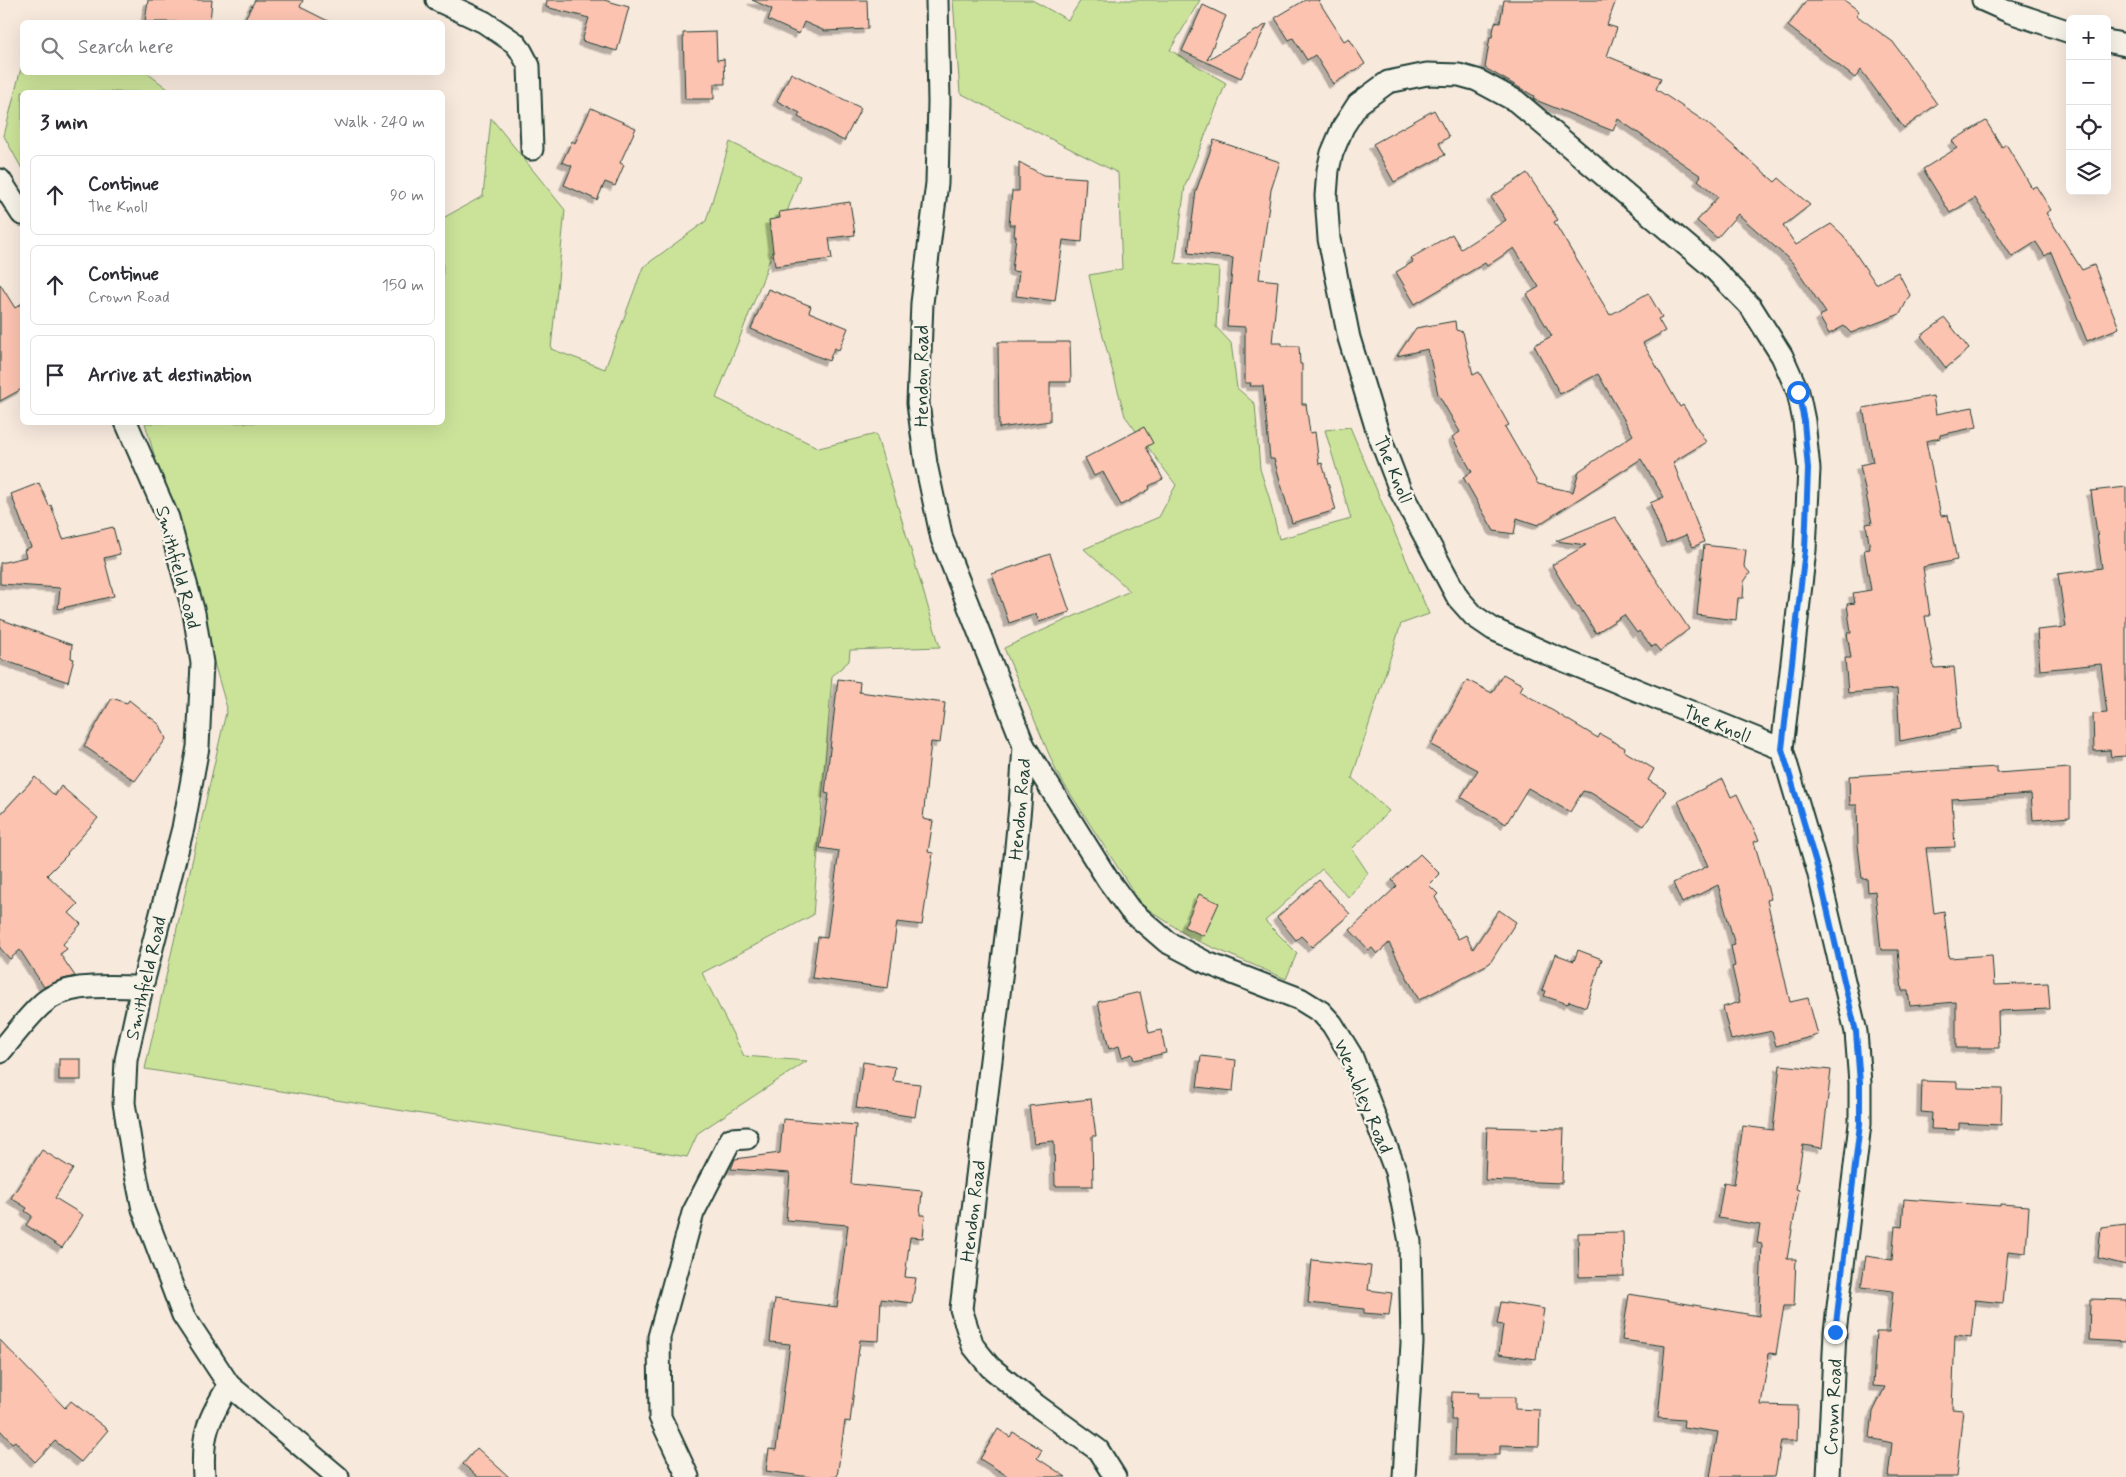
<!DOCTYPE html>
<html lang="en">
<head>
<meta charset="utf-8">
<style>
	:root { --surface:#fff; --page:#f7f7f7; --text:#2b2b33; --muted:#7c7c81; --line:#e1e1e2 }
	body { margin:0; font-family:Mynerve,sans-serif; background:var(--page); color:var(--text) }
	.controls { position:absolute; right:15px; top:15px; display:grid; overflow:hidden; border-radius:8px; box-shadow:0 5px 20px #0002 }
	.controls button { width:45px; height:45px; display:grid; place-items:center; padding:0; border:0; border-bottom:1px solid var(--line); background:var(--surface); color:var(--text); font:25px sans-serif }
	.stop { position:absolute; width:15px; height:15px; margin:-11px; border:4px solid #1a73e8; border-radius:50%; background:#fff }
	.stop.end { background:#1a73e8; border-color:#fff; box-shadow:0 1px 5px #0008 }
	.list { margin:0; padding:0; list-style:none }
	h2 { display:flex; justify-content:space-between; align-items:center; height:65px; margin:0; padding:0 20px; font-size:21px }
	h2 small { font-size:16px; font-weight:400; color:var(--muted) }
	.list li { display:grid; grid-template-columns:32px 1fr auto; gap:15px; align-items:center; box-sizing:border-box; height:80px; margin:0 10px 10px; padding:0 10px; border:1px solid var(--line); border-radius:8px }
	.list b { display:block; font-size:19px; white-space:nowrap }
	.list p { margin:0; font-size:16px; white-space:nowrap; color:var(--muted) }
	.list em { font-size:16px; font-style:normal; color:var(--muted) }
	.icon { flex:none; width:28px; height:28px; fill:none; stroke:currentColor; stroke-width:2; stroke-linecap:round; stroke-linejoin:round }
	.map { position:relative; flex:none; width:2126px; height:1477px; overflow:hidden }
	.search { position:absolute; background:var(--surface); box-shadow:0 5px 20px #0002; left:20px; top:20px; width:425px; height:55px; display:flex; align-items:center; gap:12px; box-sizing:border-box; padding:0 18px; border-radius:8px; color:var(--muted); font-size:19px }
	.panel { position:absolute; background:var(--surface); box-shadow:0 5px 20px #0002; left:20px; top:90px; width:425px; height:335px; border-radius:8px }
	.map>svg:first-child { display:block }
	.green { fill:#cbe399; stroke:#759066 }
	.building { fill:#fbc3b0; stroke:#1f3d34; filter:url(#shadow) }
	.lines { fill:none; stroke-linecap:round; stroke-linejoin:round }
	.street-casing { stroke:#1f3d34; stroke-width:25 }
	.street { stroke:#f7f3e8; stroke-width:21 }
	.route { stroke:#1a73e8; stroke-width:6 }
	.labels { text-anchor:middle; stroke-width:5; stroke-linejoin:round; paint-order:stroke }
	.street-label { font-size:19px; fill:#1f3d34; stroke:#f7f3e8 }
</style>
</head>
<body>
<div class="map">
<svg width="2126" height="1477" viewBox="0 0 2126 1477">
	<defs>
		<filter id="shadow"><feDropShadow dx="-4.5" dy="4.5" stdDeviation="0" flood-color="#0004"/></filter>
	</defs>
	<rect width="100%" height="100%" fill="#f8e9dd"/>
	<filter id="ink" filterUnits="userSpaceOnUse"><feTurbulence type="fractalNoise" baseFrequency=".02" numOctaves="2"/><feDisplacementMap in="SourceGraphic" scale="10" xChannelSelector="R" yChannelSelector="G"/><feConvolveMatrix kernelMatrix="1 2 1 2 8 2 1 2 1" color-interpolation-filters="sRGB"/></filter>
	<g filter="url(#ink)">
		<g class="green">
			<path d="M 953,0 L 1032,0 L 1068,20 L 1081,0 L 1200,0 L 1170,50 L 1226,83 L 1185,186 L 1175,263 L 1219,268 L 1216,327 L 1231,343 L 1237,388 L 1255,404 L 1260,469 L 1269,497 L 1279,539 L 1351,519 L 1325,430 L 1350,427 L 1429,614 L 1401,624 L 1352,778 L 1389,811 L 1352,849 L 1368,873 L 1349,898 L 1322,869 L 1265,921 L 1297,953 L 1286,979 L 1191,938 L 1142,905 L 1057,773 L 1004,648 L 1130,591 L 1084,549 L 1159,517 L 1176,485 L 1125,416 L 1098,318 L 1089,275 L 1122,269 L 1118,173 L 960,93 Z"/>
			<path d="M 22,64 L 22,72 L 147,73 L 172,92 L 22,92 L 22,169 L 4,136 Z"/>
			<path d="M 491,118 L 565,210 L 551,349 L 605,369 L 643,267 L 706,221 L 730,142 L 800,176 L 762,281 L 716,398 L 819,448 L 876,434 L 940,647 L 850,650 L 849,661 L 832,676 L 813,915 L 702,973 L 744,1056 L 807,1061 L 698,1133 L 687,1157 L 145,1069 L 227,708 L 145,423 L 442,422 L 443,218 L 483,196 Z"/>
		</g>
		<g class="building">
			<path d="M 148,0 L 212,0 L 210,22 L 145,22 Z"/>
			<path d="M 255,0 L 303,0 L 300,7 L 330,22 L 243,22 Z"/>
			<path d="M 547,0 L 604,0 L 629,7 L 617,51 L 582,41 L 589,18 L 546,7 Z"/>
			<path d="M 752,0 L 867,0 L 868,29 L 825,31 L 804,22 L 799,34 L 768,20 L 772,9 Z"/>
			<path d="M 1305,0 L 1318,0 L 1344,41 L 1349,38 L 1365,64 L 1333,84 L 1315,55 L 1307,60 L 1293,38 L 1289,40 L 1275,18 Z"/>
			<path d="M 1504,0 L 1616,0 L 1607,25 L 1617,28 L 1607,56 L 1661,78 L 1656,89 L 1707,123 L 1775,182 L 1779,178 L 1810,205 L 1783,226 L 1796,245 L 1831,224 L 1843,235 L 1876,284 L 1898,272 L 1910,295 L 1900,314 L 1851,333 L 1844,326 L 1829,334 L 1819,316 L 1826,313 L 1792,262 L 1738,214 L 1717,238 L 1697,221 L 1718,197 L 1698,180 L 1701,176 L 1618,119 L 1613,131 L 1533,99 L 1534,96 L 1485,68 L 1490,37 L 1492,37 L 1495,22 L 1500,23 Z"/>
			<path d="M 1807,0 L 1844,0 L 1859,11 L 1856,15 L 1893,42 L 1937,104 L 1904,128 L 1861,70 L 1855,78 L 1788,26 Z"/>
			<path d="M 1203,5 L 1226,16 L 1207,60 L 1267,24 L 1241,78 L 1182,51 Z"/>
			<path d="M 716,32 L 717,60 L 724,59 L 725,84 L 714,84 L 714,99 L 685,99 L 683,33 Z"/>
			<path d="M 791,73 L 861,108 L 844,141 L 798,117 L 800,113 L 777,101 Z"/>
			<path d="M 591,108 L 636,128 L 620,163 L 624,165 L 615,186 L 605,182 L 597,200 L 564,185 L 572,166 L 562,162 L 572,141 L 575,143 Z"/>
			<path d="M 1434,110 L 1449,137 L 1439,143 L 1445,155 L 1394,182 L 1373,144 Z"/>
			<path d="M 1986,121 L 2002,147 L 2006,144 L 2032,188 L 2036,186 L 2051,210 L 2046,213 L 2082,270 L 2094,265 L 2119,328 L 2087,341 L 2051,252 L 2045,256 L 2036,242 L 2012,257 L 1975,198 L 1950,213 L 1923,169 L 1957,148 L 1952,141 Z"/>
			<path d="M 1214,140 L 1280,162 L 1271,190 L 1259,279 L 1278,281 L 1272,343 L 1282,343 L 1282,346 L 1299,346 L 1300,364 L 1302,364 L 1302,404 L 1306,404 L 1310,433 L 1315,432 L 1319,464 L 1322,463 L 1336,510 L 1292,523 L 1274,459 L 1270,459 L 1263,386 L 1250,386 L 1251,383 L 1245,383 L 1245,327 L 1227,326 L 1233,258 L 1188,253 L 1196,191 Z"/>
			<path d="M 1019,162 L 1043,175 L 1086,178 L 1082,242 L 1063,240 L 1055,301 L 1016,296 L 1019,272 L 1012,271 L 1016,236 L 1014,236 L 1015,225 L 1009,225 L 1012,191 L 1019,191 Z"/>
			<path d="M 1527,173 L 1558,220 L 1554,222 L 1610,315 L 1648,293 L 1662,317 L 1658,319 L 1665,331 L 1643,343 L 1680,407 L 1683,405 L 1706,442 L 1673,462 L 1704,542 L 1693,547 L 1686,535 L 1666,543 L 1650,503 L 1664,497 L 1641,459 L 1538,525 L 1517,518 L 1514,534 L 1494,531 L 1463,477 L 1472,472 L 1452,437 L 1460,432 L 1438,394 L 1428,349 L 1397,356 L 1416,328 L 1455,321 L 1456,330 L 1463,332 L 1473,375 L 1479,372 L 1509,425 L 1505,427 L 1538,484 L 1573,492 L 1579,471 L 1633,435 L 1598,374 L 1560,394 L 1534,345 L 1552,336 L 1527,294 L 1539,287 L 1514,248 L 1487,266 L 1485,263 L 1415,304 L 1396,272 L 1413,262 L 1411,258 L 1452,234 L 1461,249 L 1506,220 L 1491,197 Z"/>
			<path d="M 850,202 L 855,235 L 829,238 L 832,259 L 775,266 L 769,220 L 780,218 L 779,212 Z"/>
			<path d="M 0,284 L 15,308 L 22,303 L 22,389 L 0,401 Z"/>
			<path d="M 768,289 L 811,306 L 809,312 L 848,328 L 839,350 L 834,348 L 829,361 L 751,329 Z"/>
			<path d="M 1945,318 L 1969,349 L 1946,368 L 1921,336 Z"/>
			<path d="M 998,342 L 1070,342 L 1071,382 L 1050,382 L 1050,421 L 999,428 Z"/>
			<path d="M 1933,396 L 1936,414 L 1973,407 L 1977,427 L 1940,435 L 1940,438 L 1926,441 L 1941,516 L 1948,515 L 1957,560 L 1923,567 L 1930,616 L 1925,616 L 1934,668 L 1954,667 L 1960,729 L 1900,741 L 1897,689 L 1848,693 L 1845,658 L 1851,658 L 1847,633 L 1851,633 L 1847,604 L 1855,603 L 1853,593 L 1871,590 L 1864,550 L 1870,549 L 1866,524 L 1872,523 L 1860,465 L 1873,462 L 1863,408 Z"/>
			<path d="M 1144,427 L 1153,443 L 1146,447 L 1163,479 L 1149,486 L 1150,489 L 1121,505 L 1103,472 L 1094,476 L 1085,458 Z"/>
			<path d="M 39,483 L 49,506 L 51,505 L 63,539 L 113,527 L 120,554 L 104,558 L 114,596 L 58,609 L 60,588 L 0,584 L 0,563 L 26,557 L 24,550 L 31,547 L 11,494 Z"/>
			<path d="M 2126,487 L 2126,756 L 2111,757 L 2110,750 L 2094,751 L 2093,714 L 2107,713 L 2101,664 L 2040,670 L 2037,630 L 2066,627 L 2058,574 L 2102,568 L 2091,491 Z"/>
			<path d="M 1615,517 L 1689,629 L 1660,651 L 1655,645 L 1652,647 L 1639,631 L 1637,633 L 1624,615 L 1596,633 L 1579,606 L 1577,607 L 1552,565 L 1586,545 L 1556,541 Z"/>
			<path d="M 1704,545 L 1746,550 L 1744,566 L 1750,573 L 1744,582 L 1743,598 L 1738,598 L 1736,620 L 1697,615 Z"/>
			<path d="M 1050,554 L 1070,612 L 1039,622 L 1036,614 L 1009,623 L 992,574 Z"/>
			<path d="M 0,619 L 72,645 L 71,658 L 74,659 L 68,682 L 0,659 Z"/>
			<path d="M 1503,674 L 1523,685 L 1520,691 L 1598,738 L 1600,734 L 1625,748 L 1624,751 L 1654,769 L 1648,780 L 1666,791 L 1644,826 L 1591,793 L 1583,791 L 1570,812 L 1528,788 L 1506,824 L 1461,797 L 1478,770 L 1431,745 L 1467,680 L 1492,693 Z"/>
			<path d="M 838,679 L 860,682 L 859,692 L 945,703 L 940,743 L 931,742 L 923,819 L 933,821 L 928,852 L 933,853 L 922,925 L 897,922 L 888,988 L 812,978 L 818,937 L 827,938 L 839,851 L 820,848 L 829,794 L 825,793 Z"/>
			<path d="M 112,698 L 127,703 L 129,700 L 160,725 L 166,739 L 135,781 L 84,746 Z"/>
			<path d="M 1997,767 L 1997,773 L 2070,768 L 2070,817 L 2033,820 L 2031,794 L 1952,799 L 1955,847 L 1926,848 L 1934,913 L 1944,911 L 1949,958 L 1992,955 L 1994,985 L 2048,983 L 2050,1009 L 1998,1011 L 1999,1048 L 1956,1048 L 1956,1002 L 1910,1006 L 1908,991 L 1902,991 L 1898,950 L 1881,950 L 1875,891 L 1868,892 L 1867,878 L 1862,879 L 1858,845 L 1857,805 L 1850,805 L 1849,776 Z"/>
			<path d="M 35,777 L 55,796 L 61,786 L 98,818 L 67,853 L 68,854 L 47,875 L 78,904 L 69,913 L 81,924 L 63,944 L 67,949 L 60,954 L 75,976 L 60,980 L 44,987 L 20,950 L 10,959 L 0,948 L 0,815 Z"/>
			<path d="M 1723,779 L 1731,797 L 1737,794 L 1759,840 L 1754,842 L 1771,899 L 1767,900 L 1790,1002 L 1808,998 L 1818,1035 L 1776,1046 L 1772,1031 L 1731,1040 L 1723,1007 L 1740,1002 L 1732,967 L 1735,966 L 1731,946 L 1735,945 L 1718,885 L 1682,903 L 1673,883 L 1708,866 L 1678,801 Z"/>
			<path d="M 1420,854 L 1440,874 L 1429,885 L 1438,894 L 1435,897 L 1458,939 L 1466,935 L 1473,949 L 1499,910 L 1516,922 L 1490,963 L 1419,1000 L 1389,943 L 1377,954 L 1372,948 L 1369,950 L 1350,930 L 1397,886 L 1392,880 Z"/>
			<path d="M 1319,880 L 1350,914 L 1312,947 L 1301,936 L 1296,940 L 1277,917 Z"/>
			<path d="M 1199,894 L 1219,903 L 1204,936 L 1184,927 Z"/>
			<path d="M 1578,950 L 1602,959 L 1586,1007 L 1569,1001 L 1568,1004 L 1544,996 L 1546,991 L 1542,990 L 1555,954 L 1574,961 Z"/>
			<path d="M 1140,992 L 1149,1033 L 1161,1030 L 1166,1053 L 1134,1060 L 1132,1054 L 1122,1057 L 1119,1046 L 1109,1049 L 1098,1002 Z"/>
			<path d="M 1201,1056 L 1236,1060 L 1233,1091 L 1197,1087 Z"/>
			<rect x="59" y="1059" width="22" height="21"/>
			<path d="M 863,1062 L 895,1067 L 893,1081 L 920,1084 L 915,1117 L 856,1108 Z"/>
			<path d="M 1780,1065 L 1831,1070 L 1822,1148 L 1803,1145 L 1796,1189 L 1799,1190 L 1787,1259 L 1796,1259 L 1794,1306 L 1784,1306 L 1776,1354 L 1769,1353 L 1761,1405 L 1798,1406 L 1797,1441 L 1781,1441 L 1775,1477 L 1710,1477 L 1718,1432 L 1683,1427 L 1684,1420 L 1658,1418 L 1665,1346 L 1622,1340 L 1629,1294 L 1759,1316 L 1762,1244 L 1757,1243 L 1760,1225 L 1718,1218 L 1724,1182 L 1734,1184 L 1743,1126 L 1773,1130 Z"/>
			<path d="M 1922,1081 L 1957,1082 L 1957,1088 L 2002,1089 L 2001,1125 L 1959,1123 L 1959,1130 L 1931,1129 L 1932,1113 L 1921,1112 Z"/>
			<path d="M 1091,1099 L 1096,1136 L 1092,1136 L 1093,1186 L 1055,1186 L 1054,1141 L 1034,1143 L 1029,1106 Z"/>
			<path d="M 783,1119 L 856,1125 L 851,1184 L 922,1191 L 920,1215 L 925,1215 L 923,1238 L 910,1237 L 905,1277 L 916,1278 L 912,1303 L 881,1299 L 879,1341 L 860,1340 L 850,1422 L 845,1421 L 837,1477 L 810,1477 L 766,1471 L 769,1449 L 776,1450 L 790,1344 L 770,1342 L 775,1299 L 837,1307 L 848,1225 L 786,1220 L 790,1173 L 731,1169 L 735,1159 L 780,1153 Z"/>
			<path d="M 1487,1127 L 1564,1129 L 1562,1183 L 1485,1180 Z"/>
			<path d="M 42,1150 L 73,1169 L 55,1198 L 83,1215 L 62,1248 L 26,1225 L 32,1216 L 25,1211 L 27,1208 L 11,1198 Z"/>
			<path d="M 1904,1199 L 2000,1206 L 2000,1204 L 2029,1206 L 2026,1253 L 2008,1251 L 2003,1303 L 1975,1300 L 1971,1337 L 1955,1335 L 1952,1409 L 1963,1410 L 1956,1477 L 1888,1477 L 1892,1443 L 1870,1438 L 1873,1412 L 1885,1387 L 1873,1386 L 1876,1332 L 1889,1332 L 1893,1291 L 1861,1287 L 1866,1256 L 1892,1260 L 1895,1226 L 1902,1227 Z"/>
			<path d="M 2126,1224 L 2126,1265 L 2098,1258 L 2101,1227 Z"/>
			<path d="M 1623,1232 L 1624,1276 L 1579,1277 L 1578,1233 Z"/>
			<path d="M 1312,1260 L 1371,1266 L 1368,1290 L 1392,1293 L 1389,1315 L 1364,1313 L 1364,1309 L 1308,1303 Z"/>
			<path d="M 2090,1299 L 2126,1300 L 2126,1342 L 2089,1340 Z"/>
			<path d="M 1501,1302 L 1544,1309 L 1536,1359 L 1499,1354 L 1503,1325 L 1497,1324 Z"/>
			<path d="M 0,1340 L 65,1408 L 71,1401 L 108,1430 L 81,1462 L 55,1441 L 35,1462 L 15,1441 L 12,1443 L 0,1430 Z"/>
			<path d="M 1452,1392 L 1479,1393 L 1478,1397 L 1515,1397 L 1515,1409 L 1540,1410 L 1539,1446 L 1500,1445 L 1500,1455 L 1455,1455 L 1456,1420 L 1451,1420 Z"/>
			<path d="M 998,1429 L 1010,1437 L 1013,1432 L 1042,1450 L 1037,1458 L 1066,1477 L 1009,1477 L 980,1459 Z"/>
			<path d="M 477,1448 L 509,1477 L 478,1477 L 463,1464 Z"/>
		</g>
		<g class="lines">
			<defs>
				<g id="street">
					<path d="M 437,0 L 484,22 L 515,43 L 521,51 L 529,66 L 532,149"/>
					<path d="M 937,0 L 939,102 L 937,183 L 922,303 L 918,403 L 926,464 L 942,539 L 1024,746 L 1020,806 L 1013,878 L 961,1309 L 973,1346 L 990,1367 L 1036,1405 L 1098,1450 L 1115,1477"/>
					<path d="M 1983,0 L 2010,12 L 2070,32"/>
					<path d="M 2107,41 L 2126,45"/>
					<path d="M 0,180 L 22,214"/>
					<path d="M 126,422 L 168,518 L 194,613 L 202,663 L 198,747 L 183,828 L 142,987 L 126,1060 L 124,1103 L 134,1165 L 143,1209 L 183,1315 L 229,1385 L 338,1477"/>
					<path d="M 1024,746 L 1108,880 L 1130,910 L 1167,942 L 1207,963 L 1300,999 L 1321,1012 L 1332,1024 L 1351,1055 L 1396,1172 L 1410,1242 L 1412,1343 L 1404,1477"/>
					<path d="M 1782,749 L 1548,654 L 1493,629 L 1474,616 L 1458,598 L 1400,490 L 1377,430 L 1349,338 L 1329,239 L 1326,196 L 1328,170 L 1332,153 L 1343,127 L 1358,104 L 1388,82 L 1427,74 L 1459,75 L 1477,80 L 1516,101 L 1711,266 L 1751,307 L 1782,356 L 1798,392 L 1804,421 L 1809,469 L 1805,550 L 1782,749 L 1818,871 L 1856,1032 L 1860,1083 L 1860,1124 L 1835,1332 L 1828,1477"/>
					<path d="M 0,1052 C 13,1037 26,1019 41,1005 C 66,981 110,987 142,987"/>
					<path d="M 204,1477 C 201,1434 208,1421 229,1385"/>
					<path d="M 688,1477 L 660,1417 L 659,1337 L 693,1213 L 731,1139 L 747,1138"/>
				</g>
			</defs>
			<use href="#street" class="street-casing"/>
			<use href="#street" class="street"/>
		</g>
	</g>
	<g class="lines" filter="url(#ink)">
		<path class="route" d="M 1798,392 L 1804,421 L 1808,469 L 1805,550 L 1782,749 L 1818,870 L 1856,1032 L 1860,1083 L 1860,1124 L 1835,1332"/>
	</g>
	<g class="labels">
		<g class="street-label">
			<text transform="translate(921 376) rotate(-90)" y="7">Hendon Road</text>
			<text transform="translate(1394 469) rotate(67)" y="7">The Knoll</text>
			<text transform="translate(179 567) rotate(75)" y="7">Smithfield Road</text>
			<text transform="translate(1717 723) rotate(22)" y="7">The Knoll</text>
			<text transform="translate(1019 809) rotate(-85)" y="7">Hendon Road</text>
			<text transform="translate(145 978) rotate(-77)" y="7">Smithfield Road</text>
			<text transform="translate(1364 1096) rotate(67)" y="7">Wembley Road</text>
			<text transform="translate(972 1211) rotate(-83)" y="7">Hendon Road</text>
			<text transform="translate(1832 1407) rotate(-87)" y="7">Crown Road</text>
		</g>
	</g>
</svg>
<div class="controls">
<button>+</button>
<button>−</button>
<button><svg class="icon" aria-label="locate" viewBox="0 0 24 24"><circle cx="12" cy="12" r="6"/><path d="M12 2v4M12 18v4M2 12h4M18 12h4"/></svg></button>
<button><svg class="icon" aria-label="layers" viewBox="0 0 24 24"><path d="M12 4l9 5-9 5-9-5zM3 14l9 5 9-5"/></svg></button>
</div>
<div class="stop" style="left:1798px;top:392px"></div>
<div class="stop end" style="left:1835px;top:1332px"></div>
<div class="search"><svg class="icon" aria-label="search" viewBox="0 0 24 24"><circle cx="10" cy="10" r="6"/><path d="M15 15l6 6"/></svg>Search here</div>
<section class="panel">
<h2>3 min<small>Walk · 240 m</small></h2>
<ul class="list">
<li><svg class="icon" aria-label="ahead" viewBox="0 0 24 24"><path d="M12 20V5M6 11l6-6 6 6"/></svg><div><b>Continue</b><p>The Knoll</p></div><em>90 m</em></li>
<li><svg class="icon" aria-label="ahead" viewBox="0 0 24 24"><path d="M12 20V5M6 11l6-6 6 6"/></svg><div><b>Continue</b><p>Crown Road</p></div><em>150 m</em></li>
<li><svg class="icon" aria-label="arrive" viewBox="0 0 24 24"><path d="M6 21V4h12l-3 4 3 4H6"/></svg><div><b>Arrive at destination</b></div></li>
</ul>
</section>
</div>
</body>
</html>
